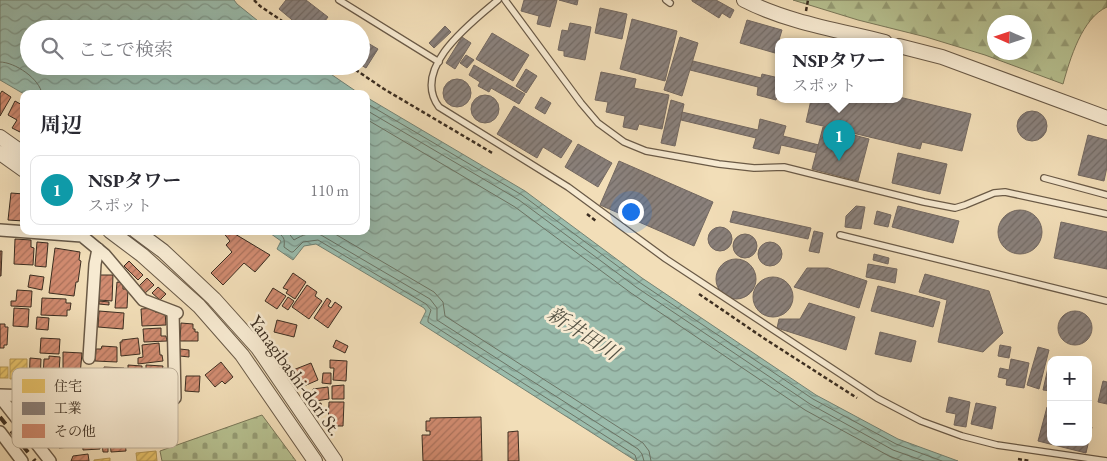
<!DOCTYPE html>
<html lang="ja">
<head>
<meta charset="utf-8">
<style>
	:root { --surface:#fff; --page:#f2f2f3; --text:#2b2b33; --muted:#7c7c81; --line:#e1e1e2; --accent:#0b8043 }
	body { margin:0; font-family:"EB Garamond","Noto Serif JP",serif; background:var(--page); color:var(--text) }
	.controls { position:absolute; right:15px; bottom:15px; display:grid; overflow:hidden; border-radius:10px; box-shadow:0 5px 20px #0002 }
	.controls button { width:45px; height:45px; display:grid; place-items:center; padding:0; border:0; border-bottom:1px solid var(--line); background:var(--surface); color:var(--text); font:25px sans-serif }
	.compass { position:absolute; left:987px; top:15px; width:45px; height:45px; border-radius:50%; background:var(--surface); box-shadow:0 5px 20px #0002; rotate:273deg }
	.you { position:absolute; left:630px; top:211px; width:18px; height:18px; margin:-12px; border:4px solid #fff; border-radius:50%; background:#1a73e8; box-shadow:0 0 0 8px #1a73e833 }
	.badge { display:grid; place-items:center; width:32px; height:32px; border-radius:50%; background:var(--accent); color:#fff; font-size:16px; font-weight:700 }
	.pin { position:absolute; translate:-50% -41px; filter:drop-shadow(0 1px 2px #0008) }
	.pin::after { content:''; position:absolute; top:26px; width:18px; height:15px; background:inherit; clip-path:polygon(0 0,100% 0,50% 100%) }
	.popup { position:absolute; left:775px; top:38px; width:128px; height:65px; box-sizing:border-box; display:grid; place-content:center; border-radius:10px; background:var(--surface); filter:drop-shadow(0 1px 4px #0005); font-size:16px; white-space:nowrap; color:var(--muted) }
	.popup b { font-size:19px; color:var(--text) }
	.popup::after { content:''; position:absolute; left:50%; top:100%; margin-left:-10px; border:10px solid transparent; border-top-color:var(--surface) }
	.list { margin:0; padding:0; list-style:none }
	h2 { display:flex; justify-content:space-between; align-items:center; height:65px; margin:0; padding:0 20px; font-size:21px }
	h2 small { font-size:16px; font-weight:400; color:var(--muted) }
	.list li { display:grid; grid-template-columns:32px 1fr auto; gap:15px; align-items:center; box-sizing:border-box; height:70px; margin:0 10px 10px; padding:0 10px; border:1px solid var(--line); border-radius:10px }
	.list b { display:block; font-size:19px; white-space:nowrap }
	.list p { margin:0; font-size:16px; white-space:nowrap; color:var(--muted) }
	.list em { font-size:16px; font-style:normal; color:var(--muted) }
	.icon { flex:none; width:28px; height:28px; fill:none; stroke:currentColor; stroke-width:2; stroke-linecap:round; stroke-linejoin:round }
	.map { position:relative; flex:none; width:1107px; height:461px; overflow:hidden }
	.search { position:absolute; background:var(--surface); box-shadow:0 5px 20px #0002; left:20px; top:20px; width:350px; height:55px; display:flex; align-items:center; gap:12px; box-sizing:border-box; padding:0 18px; border-radius:28px; color:var(--muted); font-size:19px }
	.panel { position:absolute; background:var(--surface); box-shadow:0 5px 20px #0002; left:20px; top:90px; width:350px; height:145px; border-radius:10px }
	.map>svg:first-child { display:block }
	.forest { fill:url(#forest-firs); stroke:#7a785a; fill-rule:evenodd }
	.cemetery { fill:url(#cemetery-stones); stroke:#7a785a }
	.water { fill:url(#water-waves); stroke:#758374 }
	.homes { fill:url(#homes-hatch); stroke:#b59754 }
	.industry { fill:url(#industry-hatch); stroke:#736861 }
	.lines { fill:none; stroke-linecap:round; stroke-linejoin:round }
	.shore { stroke:#6c7566; stroke-width:1 }
	.building { fill:url(#building-hatch); stroke:#3c2e21 }
	.service-casing { stroke:#6a5a47; stroke-width:8 }
	.minor-casing { stroke:#6a5a47; stroke-width:14 }
	.tertiary-casing { stroke:#6a5a47; stroke-width:16 }
	.path { stroke:#3c2e21; stroke-width:2.5; stroke-dasharray:4 2.5; stroke-linecap:butt }
	.service { stroke:#f7ead1; stroke-width:5.5 }
	.minor { stroke:#f7ead1; stroke-width:11 }
	.tertiary { stroke:#f7ead1; stroke-width:14 }
	.rail { stroke:#3c2e21; stroke-width:4; stroke-dasharray:9 9; stroke-linecap:butt }
	.labels { text-anchor:middle; stroke-width:5; stroke-linejoin:round; paint-order:stroke }
	.street-label { font-size:19px; fill:#3c2e21; stroke:#f7ead1 }
	.water-label { font-size:20px; font-style:italic; fill:#545244; stroke:#f7ead1 }
	.key { fill:#f7ead1; stroke:#bfb29c; stroke-width:1 }
	.key-label { font-size:14px; fill:#3c2e21 }
</style>
</head>
<body>
<div class="map">
<svg width="1107" height="461" viewBox="0 0 1107 461">
	<defs>
		<pattern id="forest-firs" width="22" height="20" patternUnits="userSpaceOnUse" patternTransform="scale(1.25)"><rect width="22" height="20" fill="#b7c292"/><path d="M5 1l3.5 6h-7zM16 11l3.5 6h-7z" fill="#969e77"/></pattern>
		<pattern id="cemetery-stones" width="16" height="16" patternUnits="userSpaceOnUse" patternTransform="scale(1.25)"><rect width="16" height="16" fill="#b7c292"/><path d="M2 7V4a2 2 0 0 1 4 0v3zM10 15v-3a2 2 0 0 1 4 0v3z" fill="#969e77"/></pattern>
		<pattern id="water-waves" width="16" height="10" patternUnits="userSpaceOnUse" patternTransform="scale(1.25)"><rect width="16" height="10" fill="#9bbcac"/><path d="M0 5q4-4 8 0t8 0" fill="none" stroke="#80998c"/></pattern>
		<pattern id="homes-hatch" width="6" height="6" patternUnits="userSpaceOnUse" patternTransform="scale(1.25)"><rect width="6" height="6" fill="#e9c46a"/><path d="M-1 1l2-2M0 6l6-6M5 7l2-2" fill="none" stroke="#bea057"/></pattern>
		<pattern id="industry-hatch" width="6" height="6" patternUnits="userSpaceOnUse" patternTransform="scale(1.25)"><rect width="6" height="6" fill="#8a817c"/><path d="M-1 1l2-2M0 6l6-6M5 7l2-2" fill="none" stroke="#726a65"/></pattern>
		<pattern id="building-hatch" width="6" height="6" patternUnits="userSpaceOnUse" patternTransform="scale(1.25)"><rect width="6" height="6" fill="#d18b70"/><path d="M-1 1l2-2M0 6l6-6M5 7l2-2" fill="none" stroke="#ab725c"/></pattern>
	</defs>
	<rect width="100%" height="100%" fill="#f2deb8"/>
	<filter id="stains"><feTurbulence type="fractalNoise" baseFrequency=".004" numOctaves="4"/><feColorMatrix values="0 0 0 0 .2 0 0 0 0 .09 0 0 0 0 .02 0 0 0 .5 -.17"/></filter>
	<radialGradient id="worn" r=".72"><stop offset=".6" stop-color="#630" stop-opacity="0"/><stop offset="1" stop-color="#630" stop-opacity=".3"/></radialGradient>
	<path class="forest" d="M 793,0 L 1107,0 L 1107,7 C 1082,18 1070,59 1063,84 L 985,55 L 926,37 L 858,20 ZM 994,22 L 1024,22 L 1024,52 L 994,52 Z"/>
	<path class="cemetery" d="M 262,415 L 296,461 L 162,461 L 160,451 Z"/>
	<g class="water">
		<path d="M 0,0 L 234,0 L 237,4 L 268,29 L 29,29 L 29,66 L 319,66 L 360,94 L 24,94 L 0,80 Z"/>
		<path d="M 366,97 L 525,191 L 642,278 L 816,395 L 898,439 L 958,461 L 636,461 L 420,323 L 426,311 L 424,308 L 316,244 L 304,246 L 293,260 L 277,249 L 281,241 L 267,231 L 366,231 Z"/>
	</g>
	<g class="homes">
		<path d="M 10,359 L 27,359 L 27,378 L 10,379 Z"/>
		<rect x="0" y="367" width="8" height="11"/>
		<path d="M 156,451 L 157,461 L 137,461 L 136,453 Z"/>
		<path d="M 110,458 L 110,461 L 94,461 L 94,460 Z"/>
	</g>
	<g class="industry">
		<path d="M 286,0 L 306,0 L 328,17 L 319,29 L 303,29 L 279,9 Z"/>
		<path d="M 524,0 L 557,0 L 550,27 L 537,24 L 539,16 L 521,11 Z"/>
		<path d="M 559,0 L 578,0 L 577,5 Z"/>
		<path d="M 692,0 L 716,0 L 734,10 L 730,18 L 722,13 L 719,18 L 692,1 Z"/>
		<path d="M 600,8 L 627,14 L 622,39 L 595,33 Z"/>
		<path d="M 632,19 L 677,31 L 665,81 L 620,69 Z"/>
		<path d="M 747,20 L 782,30 L 775,53 L 740,43 Z"/>
		<path d="M 570,23 L 591,27 L 585,60 L 564,56 L 564,51 L 558,50 L 562,30 L 568,31 Z"/>
		<path d="M 445,26 L 451,32 L 434,48 L 429,43 Z"/>
		<path d="M 492,33 L 529,55 L 513,81 L 476,59 Z"/>
		<path d="M 462,37 L 471,43 L 455,69 L 446,63 Z"/>
		<path d="M 680,37 L 698,43 L 682,96 L 664,90 Z"/>
		<path d="M 361,39 L 378,49 L 366,68 L 361,65 Z"/>
		<path d="M 466,55 L 474,60 L 467,68 L 460,63 Z"/>
		<path d="M 693,61 L 761,78 L 762,74 L 779,78 L 779,92 L 776,100 L 757,95 L 758,87 L 690,70 Z"/>
		<path d="M 474,65 L 525,94 L 519,104 L 491,88 L 489,92 L 478,86 L 480,82 L 469,75 Z"/>
		<path d="M 526,69 L 537,76 L 526,93 L 516,86 Z"/>
		<path d="M 601,72 L 636,79 L 634,88 L 669,95 L 662,129 L 639,124 L 637,130 L 623,127 L 625,116 L 606,112 L 608,102 L 595,100 Z"/>
		<circle cx="457" cy="93" r="14"/>
		<circle cx="485" cy="109" r="14"/>
		<path d="M 541,97 L 551,103 L 545,114 L 535,108 Z"/>
		<path d="M 899,97 L 971,114 L 962,151 L 922,142 L 920,149 L 806,122 L 811,100 L 899,100 Z"/>
		<path d="M 671,100 L 684,104 L 675,146 L 661,143 Z"/>
		<path d="M 514,106 L 572,141 L 561,158 L 543,147 L 537,158 L 497,134 Z"/>
		<circle cx="1032" cy="126" r="15"/>
		<path d="M 682,112 L 758,130 L 760,119 L 786,126 L 783,136 L 819,145 L 817,153 L 781,145 L 779,154 L 753,148 L 756,138 L 681,120 Z"/>
		<path d="M 823,127 L 869,139 L 858,181 L 812,169 Z"/>
		<path d="M 1088,135 L 1107,140 L 1107,167 L 1104,181 L 1078,175 Z"/>
		<path d="M 578,144 L 612,163 L 598,187 L 565,167 Z"/>
		<path d="M 898,153 L 947,164 L 940,194 L 892,183 Z"/>
		<path d="M 619,161 L 713,202 L 694,246 L 600,205 Z"/>
		<path d="M 856,206 L 865,207 L 861,229 L 845,227 L 846,216 Z"/>
		<path d="M 898,206 L 959,221 L 953,243 L 892,227 Z"/>
		<circle cx="1020" cy="232" r="22"/>
		<path d="M 733,211 L 811,228 L 808,239 L 730,222 Z"/>
		<path d="M 877,211 L 891,215 L 888,227 L 874,224 Z"/>
		<path d="M 1061,222 L 1107,232 L 1107,269 L 1054,258 Z"/>
		<circle cx="720" cy="239" r="12"/>
		<path d="M 814,231 L 823,233 L 819,253 L 809,251 Z"/>
		<circle cx="745" cy="246" r="12"/>
		<circle cx="770" cy="254" r="12"/>
		<path d="M 874,254 L 889,258 L 888,264 L 873,260 Z"/>
		<circle cx="736" cy="279" r="20"/>
		<path d="M 868,264 L 897,269 L 895,283 L 866,277 Z"/>
		<path d="M 807,268 L 828,268 L 867,281 L 859,308 L 794,287 Z"/>
		<path d="M 925,274 L 989,291 L 1003,333 L 983,352 L 938,342 L 947,300 L 919,292 Z"/>
		<circle cx="773" cy="297" r="20"/>
		<path d="M 878,286 L 940,302 L 933,327 L 871,311 Z"/>
		<path d="M 809,303 L 855,317 L 846,350 L 777,328 L 779,319 L 800,319 Z"/>
		<circle cx="1075" cy="328" r="17"/>
		<path d="M 880,332 L 916,341 L 911,362 L 875,354 Z"/>
		<path d="M 1000,345 L 1011,347 L 1009,358 L 998,356 Z"/>
		<path d="M 1038,347 L 1049,350 L 1039,389 L 1027,385 Z"/>
		<path d="M 1011,359 L 1029,363 L 1024,388 L 1006,385 L 1007,379 L 998,377 L 1000,368 L 1009,370 Z"/>
		<path d="M 1050,359 L 1054,360 L 1051,360 L 1051,391 L 1043,390 Z"/>
		<path d="M 1103,381 L 1107,382 L 1107,404 L 1098,402 Z"/>
		<path d="M 949,397 L 970,402 L 966,427 L 954,425 L 956,414 L 946,412 Z"/>
		<path d="M 976,403 L 996,407 L 992,429 L 971,424 Z"/>
		<path d="M 1047,407 L 1051,408 L 1051,442 L 1088,442 L 1088,426 L 1092,427 L 1086,453 L 1038,441 Z"/>
	</g>
	<g class="lines">
		<g class="shore">
			<path d="M 0,62 C 15,62 40,79 42,94"/>
			<path d="M 366,103 L 522,195 L 639,282 L 813,399 L 896,444 L 942,461"/>
			<path d="M 366,110 L 519,200 L 636,287 L 810,404 L 893,450 L 924,461"/>
			<path d="M 366,119 L 515,207 L 631,293 L 805,410 L 889,456 L 902,461"/>
			<path d="M 276,231 C 284,237 285,238 284,247 L 291,252 L 293,252 L 303,242 L 318,240 L 426,304 L 431,310 L 428,319 L 428,322 L 635,455 L 637,461"/>
			<path d="M 287,231 L 294,240 C 302,235 312,231 321,235 L 430,299 L 437,308 L 437,320 L 638,449 L 642,454 L 644,461"/>
			<path d="M 330,231 L 434,292 L 443,302 L 445,316 L 643,443 L 649,451 L 651,461"/>
		</g>
	</g>
	<g class="building">
		<path d="M 2,91 L 11,97 L 0,116 L 0,94 Z"/>
		<path d="M 15,101 L 24,106 L 24,134 L 12,128 L 17,120 L 8,115 Z"/>
		<path d="M 11,193 L 24,194 L 24,221 L 8,220 Z"/>
		<path d="M 222,231 L 230,231 L 270,255 L 255,272 L 244,263 L 223,285 L 211,273 L 232,252 L 226,245 L 230,241 Z"/>
		<path d="M 15,239 L 31,240 L 31,247 L 34,248 L 33,265 L 14,264 Z"/>
		<path d="M 37,242 L 48,243 L 46,267 L 35,266 Z"/>
		<path d="M 55,248 L 80,252 L 79,260 L 81,261 L 78,282 L 76,282 L 74,296 L 49,293 Z"/>
		<path d="M 0,251 L 2,251 L 1,276 L 0,276 Z"/>
		<path d="M 129,261 L 143,275 L 138,280 L 124,266 Z"/>
		<path d="M 293,273 L 306,282 L 295,299 L 286,293 L 288,290 L 283,288 Z"/>
		<path d="M 30,275 L 44,277 L 42,290 L 28,287 Z"/>
		<path d="M 100,275 L 113,275 L 112,301 L 99,300 Z"/>
		<path d="M 147,278 L 154,285 L 144,294 L 138,287 Z"/>
		<path d="M 117,282 L 123,283 L 123,289 L 128,289 L 127,308 L 115,308 Z"/>
		<path d="M 307,285 L 317,292 L 315,296 L 322,301 L 309,319 L 292,307 Z"/>
		<path d="M 158,287 L 166,294 L 160,300 L 152,293 Z"/>
		<path d="M 273,288 L 286,296 L 277,309 L 265,301 Z"/>
		<path d="M 17,290 L 32,291 L 31,307 L 11,306 L 11,301 L 16,301 Z"/>
		<path d="M 288,297 L 294,301 L 288,310 L 282,306 Z"/>
		<path d="M 42,298 L 66,299 L 66,303 L 71,303 L 70,310 L 67,310 L 67,316 L 41,315 Z"/>
		<path d="M 327,298 L 331,301 L 328,306 L 331,308 L 335,302 L 342,307 L 328,328 L 314,318 Z"/>
		<path d="M 99,301 L 109,302 L 109,305 L 99,304 Z"/>
		<path d="M 14,308 L 29,309 L 28,327 L 13,326 Z"/>
		<path d="M 155,308 L 155,312 L 165,312 L 166,325 L 142,326 L 141,309 Z"/>
		<path d="M 99,311 L 124,313 L 123,329 L 98,327 Z"/>
		<path d="M 37,317 L 49,318 L 48,330 L 36,329 Z"/>
		<path d="M 277,320 L 297,325 L 294,337 L 274,332 Z"/>
		<path d="M 181,323 L 193,324 L 193,329 L 195,329 L 195,332 L 198,332 L 198,341 L 180,341 Z"/>
		<path d="M 0,324 L 5,324 L 5,327 L 8,327 L 7,345 L 4,345 L 4,348 L 0,348 Z"/>
		<path d="M 161,328 L 161,336 L 166,336 L 167,341 L 144,342 L 143,329 Z"/>
		<path d="M 41,338 L 60,339 L 59,354 L 40,353 Z"/>
		<path d="M 138,338 L 140,354 L 121,356 L 120,342 L 122,342 L 122,340 Z"/>
		<path d="M 336,340 L 348,346 L 345,353 L 333,347 Z"/>
		<path d="M 159,343 L 160,355 L 162,355 L 163,361 L 138,364 L 138,358 L 143,357 L 142,345 Z"/>
		<path d="M 102,346 L 117,347 L 117,362 L 95,361 L 96,349 L 101,349 Z"/>
		<path d="M 180,349 L 189,350 L 189,357 L 180,356 Z"/>
		<path d="M 63,352 L 82,353 L 79,386 L 70,386 L 70,382 L 63,382 Z"/>
		<path d="M 49,356 L 60,357 L 59,372 L 54,372 L 53,378 L 43,378 L 44,359 L 49,359 Z"/>
		<path d="M 30,358 L 41,359 L 40,382 L 43,382 L 43,390 L 29,389 Z"/>
		<path d="M 330,360 L 347,361 L 346,381 L 333,380 L 334,368 L 330,368 Z"/>
		<path d="M 221,362 L 233,377 L 225,384 L 222,381 L 215,387 L 205,375 Z"/>
		<path d="M 311,363 L 318,380 L 304,386 L 303,383 L 298,385 L 293,370 Z"/>
		<path d="M 128,365 L 142,366 L 142,371 L 128,370 Z"/>
		<path d="M 146,365 L 163,366 L 162,371 L 165,371 L 165,380 L 162,380 L 162,388 L 146,387 Z"/>
		<path d="M 104,367 L 124,368 L 125,393 L 102,392 Z"/>
		<path d="M 323,373 L 331,373 L 331,384 L 322,383 Z"/>
		<path d="M 186,376 L 200,376 L 199,392 L 185,391 Z"/>
		<path d="M 46,382 L 59,383 L 59,391 L 46,390 Z"/>
		<path d="M 344,385 L 344,399 L 332,399 L 332,386 Z"/>
		<path d="M 328,387 L 329,399 L 315,401 L 313,389 Z"/>
		<path d="M 28,401 L 50,401 L 50,415 L 48,415 L 48,420 L 33,420 L 33,415 L 28,415 Z"/>
		<path d="M 329,402 L 344,402 L 343,426 L 328,426 Z"/>
		<path d="M 321,403 L 322,410 L 317,411 L 316,404 Z"/>
		<path d="M 133,404 L 133,408 L 140,408 L 142,430 L 128,431 L 126,405 Z"/>
		<path d="M 145,404 L 169,405 L 168,419 L 144,418 Z"/>
		<path d="M 124,408 L 124,415 L 115,415 L 115,409 Z"/>
		<path d="M 100,411 L 101,427 L 98,427 L 100,449 L 83,450 L 80,413 Z"/>
		<path d="M 74,416 L 76,442 L 70,442 L 71,447 L 59,448 L 57,422 L 59,422 L 59,417 Z"/>
		<path d="M 481,417 L 482,461 L 423,461 L 422,435 L 430,435 L 430,431 L 426,431 L 426,421 L 430,421 L 430,418 Z"/>
		<path d="M 123,418 L 126,451 L 111,452 L 108,419 Z"/>
		<path d="M 146,423 L 160,424 L 160,430 L 163,430 L 162,441 L 145,440 Z"/>
		<path d="M 166,428 L 173,428 L 173,439 L 165,439 Z"/>
		<path d="M 518,431 L 519,461 L 508,461 L 508,432 Z"/>
		<path d="M 140,433 L 141,442 L 130,443 L 129,434 Z"/>
		<path d="M 102,443 L 108,443 L 108,452 L 103,452 Z"/>
		<path d="M 88,454 L 89,461 L 71,461 L 73,456 Z"/>
	</g>
	<g class="lines">
		<defs>
			<g id="service">
				<path d="M 339,0 L 439,62"/>
				<path d="M 498,0 C 472,22 410,68 439,107 L 568,187 L 666,259 L 877,398 L 921,421 L 962,436 L 997,445 L 1107,461"/>
				<path d="M 505,0 L 581,103 L 598,123 L 624,142 L 646,151 L 719,164 L 754,168 L 784,167 L 924,202 L 955,208 L 965,205 L 994,193 L 1005,192 L 1107,214"/>
				<path d="M 666,0 L 670,3"/>
				<path d="M 1044,178 L 1107,195"/>
				<path d="M 840,235 L 1107,301"/>
			</g>
			<g id="minor">
				<path d="M 0,230 L 82,236 L 105,255 L 143,300 L 177,313"/>
				<path d="M 89,358 L 95,264 L 98,249"/>
				<path d="M 0,395 L 171,401 L 175,398 L 173,312"/>
				<path d="M 0,397 L 50,461"/>
				<path d="M 0,432 L 22,461"/>
			</g>
			<g id="tertiary">
				<path d="M 744,0 C 787,22 837,30 885,42"/>
				<path d="M 899,46 L 942,57 L 1107,118"/>
				<path d="M 0,137 L 24,154"/>
				<path d="M 0,153 L 24,170"/>
				<path d="M 110,231 L 142,255 L 199,306 L 242,355 L 315,461"/>
				<path d="M 136,231 L 163,251 L 214,299 L 258,348 L 335,461"/>
			</g>
		</defs>
		<use href="#service" class="service-casing"/>
		<use href="#minor" class="minor-casing"/>
		<use href="#tertiary" class="tertiary-casing"/>
		<g class="path">
			<path d="M 254,0 L 260,6 L 294,29"/>
			<path d="M 806,11 L 808,0"/>
			<path d="M 350,66 L 384,89 L 494,154"/>
			<path d="M 587,214 L 596,221"/>
			<path d="M 699,294 L 765,339 L 857,398"/>
			<path d="M 1018,459 L 1030,461"/>
		</g>
		<use href="#service" class="service"/>
		<use href="#minor" class="minor"/>
		<use href="#tertiary" class="tertiary"/>
		<path class="rail" d="M 0,417 L 35,461"/>
	</g>
	<g class="labels">
		<g class="street-label">
			<text transform="translate(296 375) rotate(54)" y="7">Yanagibashi-dori St.</text>
		</g>
		<g class="water-label">
			<text transform="translate(583 333) rotate(33)" y="7">新井田川</text>
		</g>
	</g>
	<rect x="12" y="368" width="166" height="80" rx="8" class="key"/>
	<rect x="22" y="379" width="23" height="14" fill="#e9c46a"/>
	<rect x="22" y="402" width="23" height="13" fill="#8a817c"/>
	<rect x="22" y="424" width="23" height="14" fill="#d18b70"/>
	<g class="key-label">
		<text x="54" y="391">住宅</text>
		<text x="54" y="413">工業</text>
		<text x="54" y="436">その他</text>
	</g>
	<rect width="100%" height="100%" filter="url(#stains)"/>
	<rect width="100%" height="100%" fill="url(#worn)"/>
</svg>
<div class="controls">
<button>+</button>
<button>−</button>
</div>
<svg class="compass" viewBox="-18 -18 36 36"><path d="M0-13l5 13h-10z" fill="#e53935"/><path d="M0 13l5-13h-10z" fill="#7c7c81"/></svg>
<div class="you"></div>
<div class="pin badge" style="left:839px;top:161px;background:#0f9aa8">1</div>
<div class="popup"><b>NSPタワー</b>スポット</div>
<div class="search"><svg class="icon" aria-label="search" viewBox="0 0 24 24"><circle cx="10" cy="10" r="6"/><path d="M15 15l6 6"/></svg>ここで検索</div>
<section class="panel">
<h2>周辺<small></small></h2>
<ul class="list">
<li><span class="badge" style="background:#0f9aa8">1</span><div><b>NSPタワー</b><p>スポット</p></div><em>110 m</em></li>
</ul>
</section>
</div>
</body>
</html>
